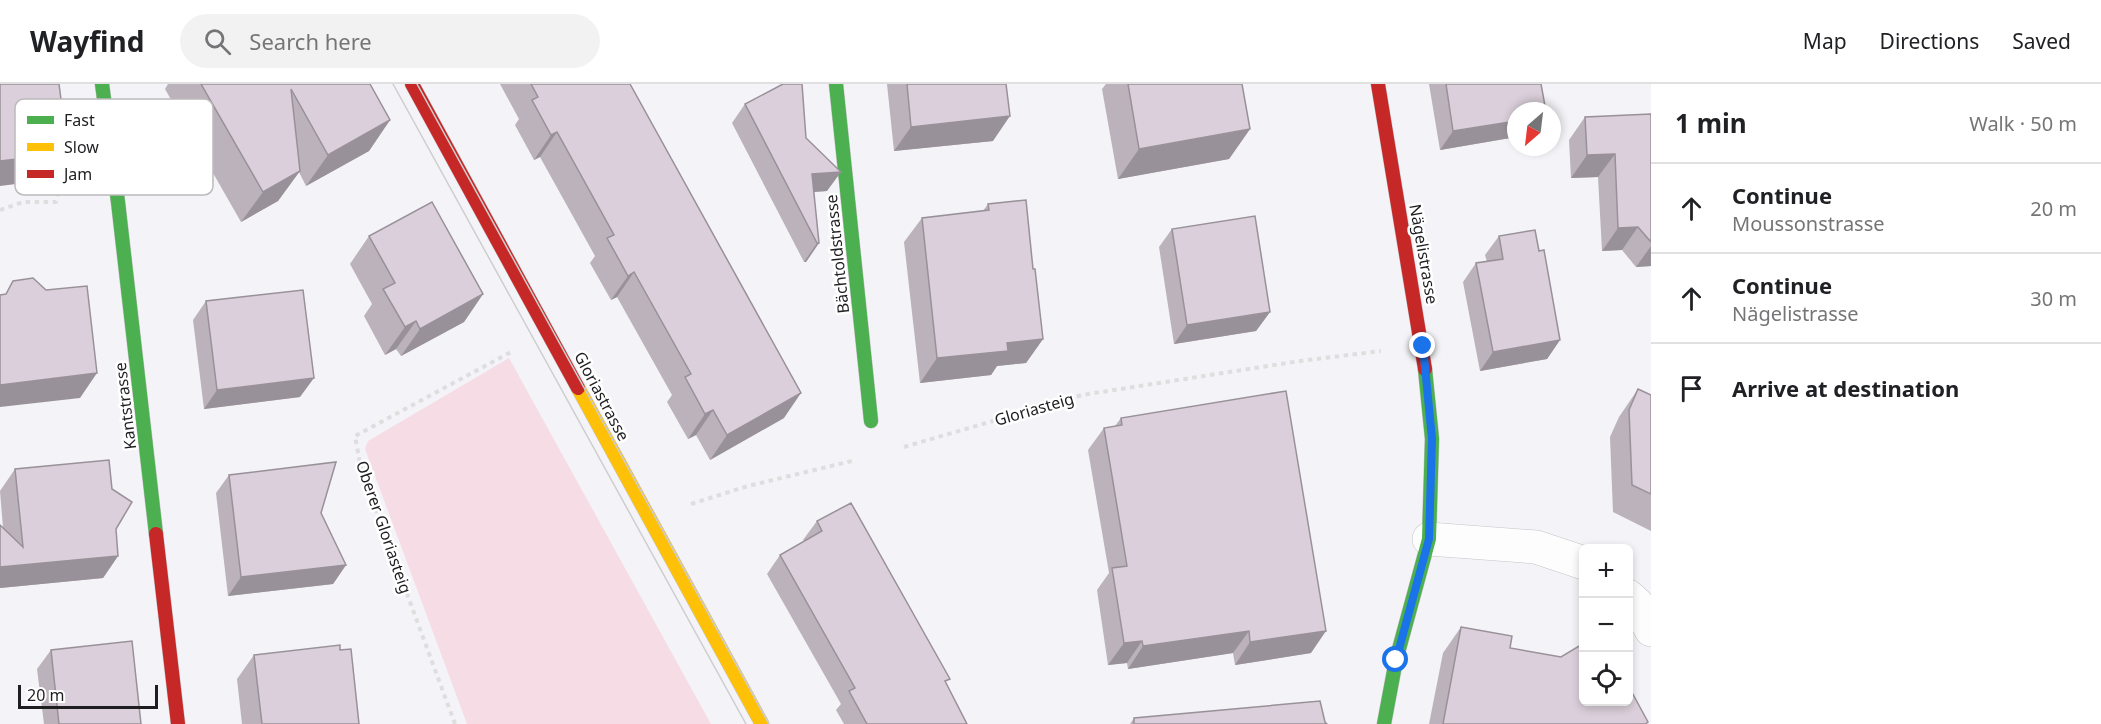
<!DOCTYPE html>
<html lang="en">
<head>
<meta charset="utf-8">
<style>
	:root { --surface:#fff; --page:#f2f2f2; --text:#202124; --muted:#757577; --line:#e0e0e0 }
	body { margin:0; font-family:"Noto Sans",sans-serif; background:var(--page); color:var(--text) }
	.controls { position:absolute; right:18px; bottom:18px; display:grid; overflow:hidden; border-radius:9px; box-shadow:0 3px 9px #0003 }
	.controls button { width:54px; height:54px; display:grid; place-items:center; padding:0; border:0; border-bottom:2px solid var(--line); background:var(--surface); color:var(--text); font:30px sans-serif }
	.compass { position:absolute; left:1507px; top:18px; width:54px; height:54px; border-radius:50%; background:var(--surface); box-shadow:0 3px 9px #0003; rotate:208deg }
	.scale { position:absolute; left:18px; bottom:15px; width:140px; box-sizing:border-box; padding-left:6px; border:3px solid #1e1d20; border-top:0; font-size:16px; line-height:21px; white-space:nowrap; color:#1e1d20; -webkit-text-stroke:4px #fff; paint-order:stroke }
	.stop { position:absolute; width:18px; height:18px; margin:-14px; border:4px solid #1a73e8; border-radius:50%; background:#fff }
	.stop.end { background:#1a73e8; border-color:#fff; box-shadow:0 2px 6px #0008 }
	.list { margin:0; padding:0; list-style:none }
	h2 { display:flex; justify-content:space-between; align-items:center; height:78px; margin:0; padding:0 24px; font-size:26px }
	h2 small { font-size:20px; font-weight:400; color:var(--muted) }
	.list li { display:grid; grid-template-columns:39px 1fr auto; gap:18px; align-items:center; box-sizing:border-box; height:90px; padding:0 24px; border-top:2px solid var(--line) }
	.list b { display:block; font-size:22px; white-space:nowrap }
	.list p { margin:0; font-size:20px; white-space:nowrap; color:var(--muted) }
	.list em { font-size:20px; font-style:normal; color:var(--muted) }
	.icon { flex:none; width:33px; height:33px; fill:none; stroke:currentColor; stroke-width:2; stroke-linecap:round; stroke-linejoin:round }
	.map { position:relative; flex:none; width:1651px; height:640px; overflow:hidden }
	header { display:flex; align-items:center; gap:36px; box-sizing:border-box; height:84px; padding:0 30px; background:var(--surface); border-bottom:2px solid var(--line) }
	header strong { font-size:28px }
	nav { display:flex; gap:33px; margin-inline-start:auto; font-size:21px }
	.search { width:420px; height:54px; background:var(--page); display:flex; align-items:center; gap:15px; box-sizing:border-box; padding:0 21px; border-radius:33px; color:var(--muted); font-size:22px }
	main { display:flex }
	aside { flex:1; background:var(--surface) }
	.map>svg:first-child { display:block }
	.green { fill:#f6dde5 }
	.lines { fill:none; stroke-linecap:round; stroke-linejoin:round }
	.street-casing { stroke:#c5c4c7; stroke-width:34 }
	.fast-casing { stroke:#c5c4c7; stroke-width:15 }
	.slow-casing { stroke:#c5c4c7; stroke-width:15 }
	.jam-casing { stroke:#c5c4c7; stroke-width:15 }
	.path { stroke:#dedede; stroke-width:4; stroke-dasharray:4.5 4.5; stroke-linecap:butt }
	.street { stroke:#fdfdfe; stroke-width:33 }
	.fast { stroke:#4caf50; stroke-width:14 }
	.slow { stroke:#ffc107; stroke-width:14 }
	.jam { stroke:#c62828; stroke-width:14 }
	.tram { stroke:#cecece; stroke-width:1.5 }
	.wall { fill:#bbb2bb }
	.shaded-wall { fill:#999199 }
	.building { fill:#dacfda; stroke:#999199; stroke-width:1.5 }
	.route { stroke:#1a73e8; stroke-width:8 }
	.labels { text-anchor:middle; stroke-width:5; stroke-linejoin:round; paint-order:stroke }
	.street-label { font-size:16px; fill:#1e1d20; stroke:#fff }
	.key { fill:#fff; stroke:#bcbbbc; stroke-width:1.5 }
	.key-label { font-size:16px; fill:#1e1d20 }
</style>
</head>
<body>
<header>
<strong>Wayfind</strong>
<div class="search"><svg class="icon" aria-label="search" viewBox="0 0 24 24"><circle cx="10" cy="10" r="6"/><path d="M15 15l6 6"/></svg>Search here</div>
<nav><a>Map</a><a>Directions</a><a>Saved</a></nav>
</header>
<main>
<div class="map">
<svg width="1651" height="640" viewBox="0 0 1651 640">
	<rect width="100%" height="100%" fill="#f4f3f7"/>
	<path class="green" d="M 509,274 L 711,640 L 467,640 L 365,365 L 368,357 Z"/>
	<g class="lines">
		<defs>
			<g id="street">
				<path d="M 1429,455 L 1536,463 L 1584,479"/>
				<path d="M 1628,512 L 1637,520 L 1651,546"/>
			</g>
			<g id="fast">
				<path d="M 102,0 L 118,118 L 156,450"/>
				<path d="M 836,0 L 871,337"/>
				<path d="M 1384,640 L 1396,576 L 1429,455 L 1432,355 L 1425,285"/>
			</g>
			<path id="slow" d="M 578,304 L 762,640"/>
			<g id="jam">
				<path d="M 412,0 L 578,304"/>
				<path d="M 1378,0 L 1425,285"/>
				<path d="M 156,450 L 178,640"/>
			</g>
		</defs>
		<use href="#street" class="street-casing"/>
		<use href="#fast" class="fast-casing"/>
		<use href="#slow" class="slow-casing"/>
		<use href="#jam" class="jam-casing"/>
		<g class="path">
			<path d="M 0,126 L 23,118 L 56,118 L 63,80 L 71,80"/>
			<path d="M 904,363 L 1082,311 L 1300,277 L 1381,267"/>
			<path d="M 691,420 L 748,402 L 856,376"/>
			<path d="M 455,640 L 361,385 L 355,352 L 511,268"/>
		</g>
		<use href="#street" class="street"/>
		<use href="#fast" class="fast"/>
		<use href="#slow" class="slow"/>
		<use href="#jam" class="jam"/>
		<g class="tram">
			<path d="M 393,0 L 746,640"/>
			<path d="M 417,0 L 769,640"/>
		</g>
	</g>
	<g class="wall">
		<path d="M 168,0 L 370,0 L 390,36 L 369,67 L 306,102 L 299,88 L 278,117 L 241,138 L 165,5 Z"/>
		<path d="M 500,0 L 630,0 L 784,334 L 710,376 L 696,351 L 688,355 L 667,318 L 672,311 L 617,213 L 611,216 L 590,179 L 595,172 L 540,73 L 534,76 L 515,41 L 519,35 Z"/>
		<path d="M 887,0 L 1006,0 L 993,57 L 894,67 Z"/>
		<path d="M 1106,0 L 1128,0 L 1250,45 L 1229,75 L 1118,95 L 1102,5 Z"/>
		<path d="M 1429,0 L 1541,0 L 1516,27 L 1516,53 L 1440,66 Z"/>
		<path d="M 745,20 L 806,54 L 827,107 L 814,108 L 819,159 L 806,178 L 804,178 L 732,39 Z"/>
		<path d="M 1651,30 L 1651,182 L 1636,183 L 1622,166 L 1602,167 L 1598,93 L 1571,94 L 1569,56 L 1585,33 Z"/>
		<path d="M 988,120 L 1033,185 L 1043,255 L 1026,279 L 997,282 L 991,291 L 920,299 L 904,158 L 922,134 L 983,127 Z"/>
		<path d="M 1172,145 L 1270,228 L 1256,247 L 1174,260 L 1159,163 Z"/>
		<path d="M 369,152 L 483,210 L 464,238 L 401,272 L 396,265 L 385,271 L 364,232 L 372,220 L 350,180 Z"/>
		<path d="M 1499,152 L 1539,167 L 1560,256 L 1547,275 L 1480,287 L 1463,198 L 1476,179 L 1487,178 L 1485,171 Z"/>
		<path d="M 206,217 L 300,313 L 204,325 L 193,236 Z"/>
		<path d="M 1638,305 L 1651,311 L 1651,447 L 1613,428 L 1610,353 L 1619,333 Z"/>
		<path d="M 1121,334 L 1311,569 L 1235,581 L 1233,569 L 1128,585 L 1127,579 L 1108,581 L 1097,506 L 1109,489 L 1088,366 L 1104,344 L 1115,342 Z"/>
		<path d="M 15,385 L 116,445 L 118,472 L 103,494 L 0,504 L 0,441 L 3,444 L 0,407 Z"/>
		<path d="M 229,391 L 321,429 L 346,481 L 333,500 L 228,512 L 216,409 Z"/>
		<path d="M 817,437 L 946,600 L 967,640 L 844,640 L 836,626 L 841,620 L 767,490 L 780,471 L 804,457 L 803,456 Z"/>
		<path d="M 1461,543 L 1510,564 L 1648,638 L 1647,640 L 1429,640 L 1443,569 Z"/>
		<path d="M 51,566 L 141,640 L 44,640 L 37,585 Z"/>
		<path d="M 340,566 L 359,640 L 242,640 L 237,595 L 254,571 Z"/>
		<path d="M 1134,634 L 1325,638 L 1327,640 L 1130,640 Z"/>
	</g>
	<g class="shaded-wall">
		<path d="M 1010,32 L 993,57 L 894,67 L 911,43 Z"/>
		<path d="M 390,36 L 369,67 L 306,102 L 328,71 Z"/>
		<path d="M 1516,37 L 1516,53 L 1440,66 L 1453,47 Z"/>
		<path d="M 1250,45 L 1229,75 L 1118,95 L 1139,65 Z"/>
		<path d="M 557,48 L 540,73 L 534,76 L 551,51 Z"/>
		<path d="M 68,69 L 48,96 L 0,102 L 0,77 Z"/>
		<path d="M 1615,70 L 1598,93 L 1571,94 L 1587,71 Z"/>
		<path d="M 300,87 L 278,117 L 241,138 L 263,108 Z"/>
		<path d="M 841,88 L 827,107 L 799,109 L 812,90 Z"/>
		<path d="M 1638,143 L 1622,166 L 1602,167 L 1618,144 Z"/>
		<path d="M 817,159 L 819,159 L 806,178 L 804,178 Z"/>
		<path d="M 1651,162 L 1651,182 L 1636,183 Z"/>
		<path d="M 634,188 L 617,213 L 611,216 L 628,192 Z"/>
		<path d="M 483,210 L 464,238 L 401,272 L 420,245 Z"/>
		<path d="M 1270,228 L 1256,247 L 1174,260 L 1187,241 Z"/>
		<path d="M 416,237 L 396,265 L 385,271 L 405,243 Z"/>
		<path d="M 1043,255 L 1026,279 L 997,282 L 991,291 L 920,299 L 937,274 L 1007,259 Z"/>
		<path d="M 1560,256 L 1547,275 L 1480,287 L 1493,268 Z"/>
		<path d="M 97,289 L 80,314 L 0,323 L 0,301 Z"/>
		<path d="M 314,294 L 300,313 L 204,325 L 217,306 Z"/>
		<path d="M 801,309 L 784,334 L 710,376 L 727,351 Z"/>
		<path d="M 713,326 L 696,351 L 688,355 L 705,330 Z"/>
		<path d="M 118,472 L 103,494 L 0,504 L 0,483 Z"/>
		<path d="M 346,481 L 333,500 L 228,512 L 241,493 Z"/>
		<path d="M 1249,547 L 1233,569 L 1128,585 L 1143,562 Z"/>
		<path d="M 1326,547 L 1311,569 L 1235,581 L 1250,558 Z"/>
		<path d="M 1142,557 L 1127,579 L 1108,581 L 1124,559 Z"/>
	</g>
	<g class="building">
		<path d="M 0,0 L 59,0 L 68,69 L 0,77 Z"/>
		<path d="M 201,0 L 370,0 L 390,36 L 328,71 L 291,5 L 300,87 L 263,108 Z"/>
		<path d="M 531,0 L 630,0 L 801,309 L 727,351 L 713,326 L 705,330 L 685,293 L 691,290 L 634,188 L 628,192 L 607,154 L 614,151 L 557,48 L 551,51 L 532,16 L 538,13 Z"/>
		<path d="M 783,0 L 802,0 L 806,54 L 841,88 L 812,90 L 819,159 L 817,159 L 745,20 Z"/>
		<path d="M 907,0 L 1006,0 L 1010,32 L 911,43 Z"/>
		<path d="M 1128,0 L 1242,0 L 1250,45 L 1139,65 Z"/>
		<path d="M 1446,0 L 1541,0 L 1546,27 L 1516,27 L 1516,37 L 1453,47 Z"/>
		<path d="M 1651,30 L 1651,158 L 1638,143 L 1618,144 L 1615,70 L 1587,71 L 1585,33 Z"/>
		<path d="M 1026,116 L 1033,185 L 1035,185 L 1043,255 L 1007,259 L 1008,267 L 937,274 L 922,134 L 989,126 L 988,120 Z"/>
		<path d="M 432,118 L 483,210 L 420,245 L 416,237 L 405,243 L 383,205 L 395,199 L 369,152 Z"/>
		<path d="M 1255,132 L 1270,228 L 1187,241 L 1172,145 Z"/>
		<path d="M 1535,146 L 1539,167 L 1544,166 L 1560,256 L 1493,268 L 1476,179 L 1503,175 L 1499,152 Z"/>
		<path d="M 33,194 L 46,206 L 87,202 L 97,289 L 0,301 L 0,211 L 6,210 L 13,197 Z"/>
		<path d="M 303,206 L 314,294 L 217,306 L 206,217 Z"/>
		<path d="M 1638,305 L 1651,311 L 1651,410 L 1632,401 L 1629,326 Z"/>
		<path d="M 1286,307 L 1326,547 L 1250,558 L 1249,547 L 1143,562 L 1142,557 L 1124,559 L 1112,484 L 1127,482 L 1104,344 L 1122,341 L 1121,334 Z"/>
		<path d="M 109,376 L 112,405 L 132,418 L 116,445 L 118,472 L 0,483 L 0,441 L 23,463 L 15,385 Z"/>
		<path d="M 336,378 L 321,429 L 346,481 L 241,493 L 229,391 Z"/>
		<path d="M 851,419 L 950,595 L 945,597 L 967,640 L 867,640 L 849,607 L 855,604 L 780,471 L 822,447 L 817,437 Z"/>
		<path d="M 1461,543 L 1512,552 L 1510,564 L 1561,573 L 1584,559 L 1584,618 L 1629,618 L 1629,603 L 1648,638 L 1645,640 L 1443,640 Z"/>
		<path d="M 132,557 L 141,640 L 59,640 L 51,566 Z"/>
		<path d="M 340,561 L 340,566 L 351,565 L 359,640 L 262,640 L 254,571 Z"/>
		<path d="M 1320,617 L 1325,638 L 1327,640 L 1134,640 L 1134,634 Z"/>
	</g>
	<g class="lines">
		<path class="route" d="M 1396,576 L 1429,455 L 1432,355 L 1423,262"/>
	</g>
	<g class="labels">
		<g class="street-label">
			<text transform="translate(837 170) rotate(-96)" y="6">Bächtoldstrasse</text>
			<text transform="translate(1424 170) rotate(80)" y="6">Nägelistrasse</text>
			<text transform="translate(602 312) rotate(62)" y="6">Gloriastrasse</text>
			<text transform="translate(125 322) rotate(-97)" y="6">Kantstrasse</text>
			<text transform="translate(1034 325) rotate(-16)" y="6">Gloriasteig</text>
			<text transform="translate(384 443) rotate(71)" y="6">Oberer Gloriasteig</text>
		</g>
	</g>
	<rect x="15" y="15" width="198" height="96" rx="9" class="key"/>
	<rect x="27" y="32" width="27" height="8" fill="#4caf50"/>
	<rect x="27" y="59" width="27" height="8" fill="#ffc107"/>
	<rect x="27" y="86" width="27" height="8" fill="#c62828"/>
	<g class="key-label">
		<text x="64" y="42">Fast</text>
		<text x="64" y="69">Slow</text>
		<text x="64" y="96">Jam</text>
	</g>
</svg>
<div class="controls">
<button>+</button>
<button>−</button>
<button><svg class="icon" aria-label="locate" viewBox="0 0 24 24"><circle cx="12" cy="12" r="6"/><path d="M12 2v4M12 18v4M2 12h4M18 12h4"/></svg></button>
</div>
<svg class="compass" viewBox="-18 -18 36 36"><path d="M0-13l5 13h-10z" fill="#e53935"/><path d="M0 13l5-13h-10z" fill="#757577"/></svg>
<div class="scale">20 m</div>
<div class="stop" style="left:1396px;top:576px"></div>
<div class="stop end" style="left:1423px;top:262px"></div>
</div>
<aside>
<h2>1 min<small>Walk · 50 m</small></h2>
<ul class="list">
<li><svg class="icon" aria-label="ahead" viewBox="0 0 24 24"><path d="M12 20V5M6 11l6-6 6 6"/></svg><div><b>Continue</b><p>Moussonstrasse</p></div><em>20 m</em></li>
<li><svg class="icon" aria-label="ahead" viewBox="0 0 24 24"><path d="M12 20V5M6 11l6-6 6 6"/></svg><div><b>Continue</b><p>Nägelistrasse</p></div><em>30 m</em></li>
<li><svg class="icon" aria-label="arrive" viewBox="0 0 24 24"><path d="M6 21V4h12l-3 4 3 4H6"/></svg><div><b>Arrive at destination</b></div></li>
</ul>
</aside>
</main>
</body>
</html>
